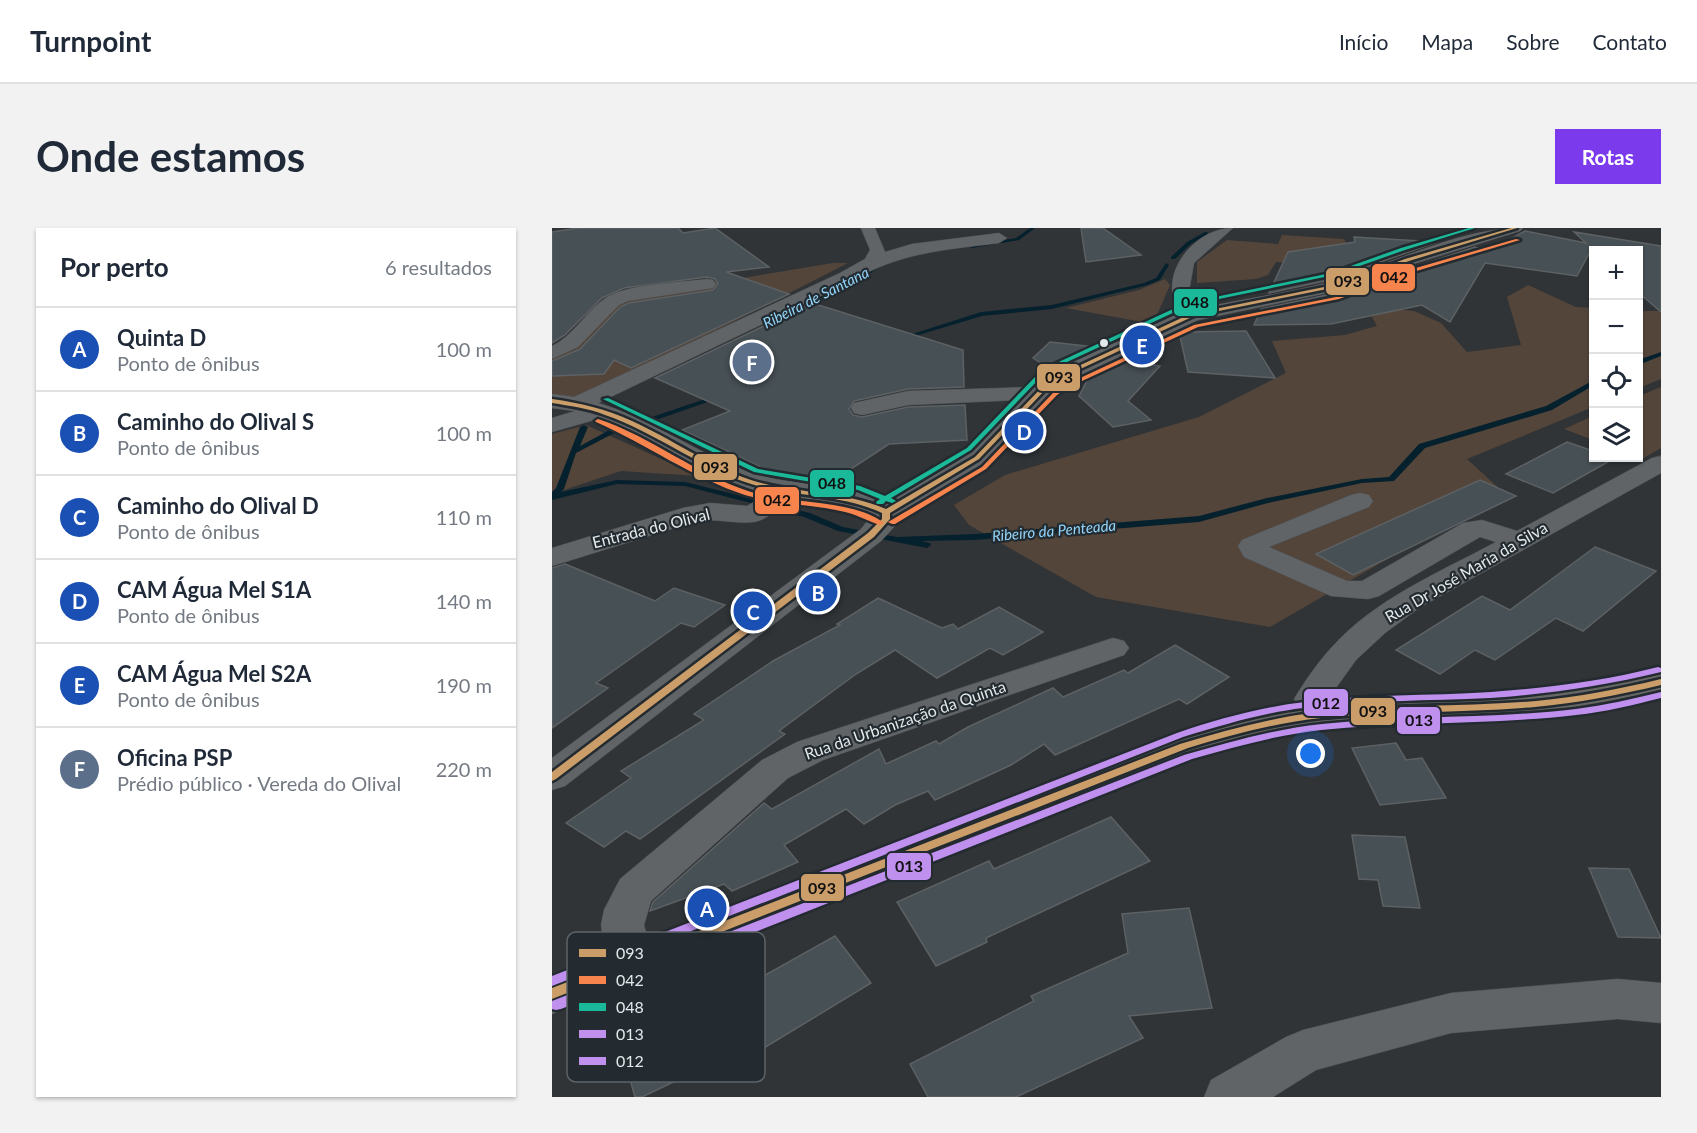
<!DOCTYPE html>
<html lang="pt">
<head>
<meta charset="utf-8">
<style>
	:root { --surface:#fff; --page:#f2f2f3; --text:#1f2937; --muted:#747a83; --line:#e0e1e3; --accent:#7c3aed }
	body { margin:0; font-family:Lato,sans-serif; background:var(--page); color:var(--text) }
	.controls { position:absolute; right:18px; top:18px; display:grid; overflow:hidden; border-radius:0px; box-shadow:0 2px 4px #0004 }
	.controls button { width:54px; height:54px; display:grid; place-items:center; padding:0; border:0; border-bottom:2px solid var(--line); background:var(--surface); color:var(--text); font:30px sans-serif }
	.you { position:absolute; left:759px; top:526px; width:21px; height:21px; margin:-15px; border:4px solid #fff; border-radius:50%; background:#1a73e8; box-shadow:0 0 0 9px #1a73e833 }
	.badge { display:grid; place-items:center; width:39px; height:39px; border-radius:50%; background:var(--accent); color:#fff; font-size:20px; font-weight:700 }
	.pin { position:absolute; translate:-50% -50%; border:3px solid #fff; box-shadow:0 2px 6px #0006 }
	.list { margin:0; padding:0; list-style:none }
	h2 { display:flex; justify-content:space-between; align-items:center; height:78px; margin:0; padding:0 24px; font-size:26px }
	h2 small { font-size:20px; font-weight:400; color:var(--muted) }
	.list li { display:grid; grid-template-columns:39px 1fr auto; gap:18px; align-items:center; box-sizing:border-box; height:84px; padding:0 24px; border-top:2px solid var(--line) }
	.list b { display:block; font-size:22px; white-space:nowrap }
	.list p { margin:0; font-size:20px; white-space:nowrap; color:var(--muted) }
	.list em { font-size:20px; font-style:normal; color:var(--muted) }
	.icon { flex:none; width:33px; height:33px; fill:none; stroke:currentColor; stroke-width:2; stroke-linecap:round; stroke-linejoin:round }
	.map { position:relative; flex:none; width:1109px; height:869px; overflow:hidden; border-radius:0px }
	header { display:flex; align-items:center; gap:36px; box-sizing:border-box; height:84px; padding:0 30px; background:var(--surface); border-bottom:2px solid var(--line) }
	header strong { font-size:28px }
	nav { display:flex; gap:33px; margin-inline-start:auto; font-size:21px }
	.intro { display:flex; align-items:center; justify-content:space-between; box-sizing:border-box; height:144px; padding:0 36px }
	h1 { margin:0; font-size:42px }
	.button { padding:15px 27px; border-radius:0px; background:var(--accent); color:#fff; font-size:21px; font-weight:700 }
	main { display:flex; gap:36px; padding:0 36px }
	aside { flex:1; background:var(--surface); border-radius:0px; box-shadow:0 2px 4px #0004 }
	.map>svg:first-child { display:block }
	.green { fill:#54453a }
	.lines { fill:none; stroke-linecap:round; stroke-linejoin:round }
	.stream { fill:#06212e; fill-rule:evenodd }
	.building { fill:#475055; stroke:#5d6163; stroke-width:1.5 }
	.street-casing { stroke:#4d5154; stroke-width:1 }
	.secondary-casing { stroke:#4d5154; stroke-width:1 }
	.street { fill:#616467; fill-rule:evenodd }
	.secondary { fill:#666664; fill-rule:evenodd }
	.bus-1-casing { stroke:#232b30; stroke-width:5 }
	.bus-2-casing { stroke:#232b30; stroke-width:5 }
	.bus-3-casing { stroke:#232b30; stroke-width:5 }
	.bus-4-casing { stroke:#232b30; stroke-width:5 }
	.bus-5-casing { stroke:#232b30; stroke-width:5 }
	.bus-1 { fill:#ca9d69; fill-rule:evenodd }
	.bus-2 { fill:#f7844d; fill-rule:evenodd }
	.bus-3 { fill:#1ab999; fill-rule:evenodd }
	.bus-4 { fill:#c090ef; fill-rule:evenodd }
	.bus-5 { fill:#c090ef; fill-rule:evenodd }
	.bus-dot { fill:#e3e8eb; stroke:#232b30; stroke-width:2 }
	.labels { text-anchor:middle; stroke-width:4.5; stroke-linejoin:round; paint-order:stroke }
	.far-water-label { font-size:15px; font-style:italic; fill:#92d4f9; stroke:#232b30 }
	.street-label { font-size:16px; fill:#e3e8eb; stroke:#232b30 }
	.key { fill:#232b30; stroke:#5d6468; stroke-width:1.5 }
	.key-label { font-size:16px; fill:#e3e8eb }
	.line-badge { stroke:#232b30; stroke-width:2 }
	.pale-badge-label { font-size:16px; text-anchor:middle; font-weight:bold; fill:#111 }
</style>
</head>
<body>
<header>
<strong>Turnpoint</strong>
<nav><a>Início</a><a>Mapa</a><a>Sobre</a><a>Contato</a></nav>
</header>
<div class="intro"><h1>Onde estamos</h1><a class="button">Rotas</a></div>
<main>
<aside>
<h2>Por perto<small>6 resultados</small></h2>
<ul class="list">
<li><span class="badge" style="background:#1a4fb4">A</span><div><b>Quinta D</b><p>Ponto de ônibus</p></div><em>100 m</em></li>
<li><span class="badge" style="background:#1a4fb4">B</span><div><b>Caminho do Olival S</b><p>Ponto de ônibus</p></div><em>100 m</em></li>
<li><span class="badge" style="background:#1a4fb4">C</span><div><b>Caminho do Olival D</b><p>Ponto de ônibus</p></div><em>110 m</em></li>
<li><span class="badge" style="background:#1a4fb4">D</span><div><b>CAM Água Mel S1A</b><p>Ponto de ônibus</p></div><em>140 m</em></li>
<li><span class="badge" style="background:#1a4fb4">E</span><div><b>CAM Água Mel S2A</b><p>Ponto de ônibus</p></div><em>190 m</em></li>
<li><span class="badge" style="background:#5c6f8a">F</span><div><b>Oficina PSP</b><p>Prédio público · Vereda do Olival</p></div><em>220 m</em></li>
</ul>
</aside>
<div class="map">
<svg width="1109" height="869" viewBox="0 0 1109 869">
	<rect width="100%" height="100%" fill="#303437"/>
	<g class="green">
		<path d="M 730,7 L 792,11 L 799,25 L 750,36 L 724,34 L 716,47 L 704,51 L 645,55 L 645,34 L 675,12 L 726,16 Z"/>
		<path d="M 281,35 L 296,35 L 126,122 L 14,173 L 0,173 L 0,125 L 58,72 Z"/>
		<path d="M 613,51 L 618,57 L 601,96 L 514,80 L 587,62 Z"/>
		<path d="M 976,57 L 1024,79 L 1041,80 L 1041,179 L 915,231 L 951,264 L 718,399 L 544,369 L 417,297 L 402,277 L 453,247 L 647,189 L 734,145 L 720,113 L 793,107 L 825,98 L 814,78 L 862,83 L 889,95 L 915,124 L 969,117 L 955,69 Z"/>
		<path d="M 1086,83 L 1109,83 L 1109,151 L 1087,160 Z"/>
		<path d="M 1109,159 L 1109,220 L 1090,231 L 1086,230 L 1087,168 Z"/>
		<path d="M 1041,188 L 1041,212 L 1012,201 Z"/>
		<path d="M 34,197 L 147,248 L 69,243 L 0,266 L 0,206 Z"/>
	</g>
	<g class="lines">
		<g class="stream">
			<path d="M 478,0 L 483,0 L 467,12 L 420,20 L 417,18 L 464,10 Z"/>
			<path d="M 653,4 L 657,5 L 639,16 L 623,31 L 619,31 L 619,29 L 635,14 Z"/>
			<path d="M 328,34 L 330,37 L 306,54 L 262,73 L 257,72 L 302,52 Z"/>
			<path d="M 614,35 L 617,37 L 608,52 L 596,57 L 500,81 L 430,88 L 353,111 L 348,110 L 429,84 L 500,77 L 592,55 L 604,50 Z"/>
			<path d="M 1109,124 L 1109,128 L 1086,137 L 1086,132 Z"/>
			<path d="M 1042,152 L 1042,157 L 1000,182 L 873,220 L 842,253 L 810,255 L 716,275 L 647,294 L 423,312 L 369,313 L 378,315 L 379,317 L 375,320 L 286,303 L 252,289 L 133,258 L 65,256 L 0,272 L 0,264 L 4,260 L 28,199 L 32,197 L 36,199 L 28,218 L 61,200 L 68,202 L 24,225 L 12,261 L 9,264 L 65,252 L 133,254 L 258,285 L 291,299 L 345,309 L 423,306 L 647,288 L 715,270 L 810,251 L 837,249 L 867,216 L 994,178 Z"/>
			<path d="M 168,166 L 172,168 L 170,169 L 104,192 L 97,190 Z"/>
		</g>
	</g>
	<g class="building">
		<path d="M 26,0 L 126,0 L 131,5 L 163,0 L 217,39 L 174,44 L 237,66 L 79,140 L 62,132 L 52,146 L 0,148 L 0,133 L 28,121 L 68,79 L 77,75 L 161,62 L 166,56 L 163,51 L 155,49 L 72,60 L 50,70 L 13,107 L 0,115 L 0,4 Z"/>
		<path d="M 529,0 L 551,0 L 589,27 L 534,34 Z"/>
		<path d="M 973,3 L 1034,15 L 1022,4 L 1109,18 L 1109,84 L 1086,64 L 1086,22 L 1042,22 L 1040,20 L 1025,48 L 933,35 L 898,94 L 870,77 L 779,96 L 702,97 L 709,81 L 789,64 L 923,19 L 936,23 Z"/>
		<path d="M 802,9 L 885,14 L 777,52 L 717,65 L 736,24 L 803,14 Z"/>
		<path d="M 260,75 L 411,122 L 412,159 L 356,161 L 302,173 L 297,181 L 301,187 L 310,189 L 356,179 L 413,177 L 415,212 L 337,216 L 276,256 L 232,250 L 130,202 L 178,183 L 103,150 Z"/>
		<path d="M 694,103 L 723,150 L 636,144 L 627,104 Z"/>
		<path d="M 498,114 L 535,118 L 522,131 L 499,142 L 481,130 Z"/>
		<path d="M 566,132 L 608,138 L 576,173 L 599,192 L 561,199 L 527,168 L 539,145 Z"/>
		<path d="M 1015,214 L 1041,223 L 1041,230 L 1061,231 L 1001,265 L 954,246 Z"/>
		<path d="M 928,252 L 964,268 L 801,347 L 764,326 Z"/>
		<path d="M 1043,319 L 1104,343 L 1031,403 L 1004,390 L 943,432 L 923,422 L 888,446 L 844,422 L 930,368 L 958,382 Z"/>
		<path d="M 13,336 L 103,373 L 122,360 L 173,377 L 142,399 L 129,395 L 44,455 L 56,460 L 0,500 L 0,340 Z"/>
		<path d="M 326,370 L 390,400 L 401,396 L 406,401 L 447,379 L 491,404 L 451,427 L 438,420 L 385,450 L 343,422 L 304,446 L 227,503 L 233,506 L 88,611 L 74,603 L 52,619 L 14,595 L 79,550 L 69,543 L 152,492 L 142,486 L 221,433 L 288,397 L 285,396 Z"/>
		<path d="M 623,417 L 677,449 L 635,476 L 627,471 L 503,527 L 492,516 L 459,537 L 383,572 L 376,563 L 343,577 L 312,596 L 294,581 L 232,617 L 246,634 L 180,663 L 172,656 L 98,683 L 101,674 L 212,575 L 220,581 L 327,521 L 334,536 L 384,513 L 387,516 L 416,499 L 501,460 L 511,469 L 572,442 L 576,445 Z"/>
		<path d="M 844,515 L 854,532 L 870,530 L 894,570 L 828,577 L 800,520 Z"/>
		<path d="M 559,589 L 598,633 L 434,710 L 435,714 L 384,738 L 345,674 L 437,633 L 442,641 Z"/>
		<path d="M 800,607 L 853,609 L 868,680 L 831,678 L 826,652 L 807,651 Z"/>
		<path d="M 1037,640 L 1077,641 L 1109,710 L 1066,709 Z"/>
		<path d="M 637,680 L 660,780 L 577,788 L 591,810 L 464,869 L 376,869 L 358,836 L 482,773 L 479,768 L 576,725 L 570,686 Z"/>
		<path d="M 283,708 L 319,755 L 212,820 L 207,813 L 90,869 L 83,869 L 63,799 L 162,755 L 169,772 Z"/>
	</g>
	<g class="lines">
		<defs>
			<g id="street">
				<path d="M 309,0 L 323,0 L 333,24 L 360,16 L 447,5 L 455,10 L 447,15 C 393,22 348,24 300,53 L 46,175 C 101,191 146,227 200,245 C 243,260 293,252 334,273 L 416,225 L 468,172 L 356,177 L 310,187 L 302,185 L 299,180 L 302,175 L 356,163 L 481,159 L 499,144 L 628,85 C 603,48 642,0 681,0 L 642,35 L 637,63 L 644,81 C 688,72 735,65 778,54 C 841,37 904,0 971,0 L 968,3 L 861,36 L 789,62 L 646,92 L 515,154 L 503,162 L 434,235 L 348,287 L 344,297 L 329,313 L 13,558 L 0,562 L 0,530 L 309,301 L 320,287 C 306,279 259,267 243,272 C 228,276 218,291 202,294 C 183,296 164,290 145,293 L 0,338 L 0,320 L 131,280 L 158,275 L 195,278 L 214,267 L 152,243 L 49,190 L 0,204 L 0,190 L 23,183 L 0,180 L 0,166 L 22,169 L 288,45 L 313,31 L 318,22 Z"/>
				<path d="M 155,51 L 161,52 L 164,56 L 161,60 L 76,73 L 67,77 L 26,119 L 0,131 L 0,118 C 21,108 33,85 51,72 C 73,55 127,55 155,51 Z"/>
				<path d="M 1109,228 L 1109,245 L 867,380 L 833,405 L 804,432 L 776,471 L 787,487 L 781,495 L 769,498 L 757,495 L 742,471 C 753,453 766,434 780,419 C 823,371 888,344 944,314 L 928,309 L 827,368 L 816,371 L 779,368 L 692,329 L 686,318 L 690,312 L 799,267 L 808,265 L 817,267 L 821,273 L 817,279 L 717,319 L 795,353 L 810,353 L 911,295 L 930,292 L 965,303 L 1100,230 Z"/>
				<path d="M 561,410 L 572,413 L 577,420 L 572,427 L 271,532 L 236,550 L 99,673 L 92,697 L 102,734 L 95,747 L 79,753 L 63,747 L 53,723 L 49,697 L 52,682 L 68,651 L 210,532 L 245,514 Z"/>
				<path d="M 1066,751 L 1109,755 L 1109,795 L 1066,791 L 899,805 L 764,842 L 721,869 L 652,869 L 659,852 L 734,809 L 751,802 L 899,765 Z"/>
			</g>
			<path id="secondary" d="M 1109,444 L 1109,465 C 1000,498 881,486 769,498 C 726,503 686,514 645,527 L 0,786 L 0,746 L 619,509 C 669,495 718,481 770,476 C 883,465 998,472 1109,444 Z"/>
		</defs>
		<use href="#street" class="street-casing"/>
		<use href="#secondary" class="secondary-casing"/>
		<use href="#street" class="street"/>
		<use href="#secondary" class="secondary"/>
		<defs>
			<g id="bus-1">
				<path d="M 959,0 L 965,0 L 857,33 L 785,59 L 642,88 L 509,150 L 497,158 L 427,231 L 338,285 L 338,291 L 322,309 L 4,551 L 0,553 L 0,544 L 316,305 L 330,291 L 330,285 C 287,265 238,270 193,254 C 144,237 102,204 53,187 C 36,180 18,178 0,175 L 0,171 C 28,175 54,181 80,193 C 120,211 157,238 199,252 C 243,266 291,262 334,281 L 423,229 L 493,156 L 505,148 L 638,86 L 782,57 L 853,31 Z"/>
				<path d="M 1109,451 L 1109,457 C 1067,467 1026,475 983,479 C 912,485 840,483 769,490 C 723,495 679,507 636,520 L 0,771 L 0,760 L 628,516 C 674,502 719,490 766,484 C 838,476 911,479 984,473 C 1026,469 1068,461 1109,451 Z"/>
			</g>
			<g id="bus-2">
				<path d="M 964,11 L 968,12 L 861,44 L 787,71 L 646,99 L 515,160 L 505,167 L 434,241 L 343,296 L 340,296 L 336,294 L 430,239 L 501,165 L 511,158 L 642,97 L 784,69 L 857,42 Z"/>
				<path d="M 46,191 C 100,209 145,247 199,264 C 237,276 301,271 332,295 L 328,297 C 316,293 306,287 293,284 C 260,276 226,277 193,267 C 141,250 94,216 44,194 L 43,193 Z"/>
			</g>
			<path id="bus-3" d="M 917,0 L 923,0 L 853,22 L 782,47 L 638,77 L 502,140 L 488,150 L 419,222 L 339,270 L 344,273 L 340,275 L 334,273 L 331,276 L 325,276 L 324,274 L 328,271 L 306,262 L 202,244 L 51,171 L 56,170 L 206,241 L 308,258 L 333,268 L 415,220 L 484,148 L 498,138 L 634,75 L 779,45 L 849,20 Z"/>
			<path id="bus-4" d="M 1109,464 L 1109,470 C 1081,477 1053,484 1024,487 C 939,497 853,493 769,502 C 725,507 682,519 640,531 L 9,781 L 4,782 L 0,781 L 0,773 L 632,527 C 678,514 723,501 770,496 C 854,487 940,491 1024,481 C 1053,477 1081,471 1109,464 Z"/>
			<path id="bus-5" d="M 1106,439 L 1109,440 L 1109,444 C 1052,458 996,466 938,470 C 876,473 813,472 751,480 C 710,485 671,497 631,509 L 0,758 L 0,748 L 625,505 C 666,491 709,479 753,474 C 815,466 877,468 939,464 C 996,460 1051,453 1106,439 Z"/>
		</defs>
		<use href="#bus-1" class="bus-1-casing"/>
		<use href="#bus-2" class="bus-2-casing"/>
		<use href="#bus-3" class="bus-3-casing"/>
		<use href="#bus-4" class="bus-4-casing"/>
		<use href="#bus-5" class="bus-5-casing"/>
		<use href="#bus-1" class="bus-1"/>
		<use href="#bus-2" class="bus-2"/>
		<use href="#bus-3" class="bus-3"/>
		<use href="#bus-4" class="bus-4"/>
		<use href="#bus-5" class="bus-5"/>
	</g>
	<circle class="bus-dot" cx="552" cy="115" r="5"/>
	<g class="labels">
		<g class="far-water-label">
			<text transform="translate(264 70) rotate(-27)" y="5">Ribeira de Santana</text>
			<text transform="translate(502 303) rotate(-5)" y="5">Ribeiro da Penteada</text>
		</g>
		<g class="street-label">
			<text transform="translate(99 300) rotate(-14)" y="6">Entrada do Olival</text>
			<text transform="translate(914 344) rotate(-30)" y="6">Rua Dr José Maria da Silva</text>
			<text transform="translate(353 492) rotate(-19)" y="6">Rua da Urbanização da Quinta</text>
		</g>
	</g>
	<rect x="15" y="704" width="198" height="150" rx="9" class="key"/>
	<rect x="27" y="721" width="27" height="8" fill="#ca9d69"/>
	<rect x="27" y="748" width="27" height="8" fill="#f7844d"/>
	<rect x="27" y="775" width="27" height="8" fill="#1ab999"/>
	<rect x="27" y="802" width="27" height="8" fill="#c090ef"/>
	<rect x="27" y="829" width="27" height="8" fill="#c090ef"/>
	<g class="key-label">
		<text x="64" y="731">093</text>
		<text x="64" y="758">042</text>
		<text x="64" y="785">048</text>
		<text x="64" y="812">013</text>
		<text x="64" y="839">012</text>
	</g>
	<g class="line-badge">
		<rect x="819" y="35" width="45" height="29" rx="6" fill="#f7844d"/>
		<rect x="773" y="39" width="45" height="29" rx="6" fill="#ca9d69"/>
		<rect x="621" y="60" width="45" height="29" rx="6" fill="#1ab999"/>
		<rect x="484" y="135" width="45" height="29" rx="6" fill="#ca9d69"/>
		<rect x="141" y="225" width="45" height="28" rx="6" fill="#ca9d69"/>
		<rect x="257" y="241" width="46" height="29" rx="6" fill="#1ab999"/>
		<rect x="202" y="258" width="46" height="29" rx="6" fill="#f7844d"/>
		<rect x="751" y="460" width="46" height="29" rx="6" fill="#c090ef"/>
		<rect x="798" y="469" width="46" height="29" rx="6" fill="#ca9d69"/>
		<rect x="844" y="478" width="45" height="29" rx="6" fill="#c090ef"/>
		<rect x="334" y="624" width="46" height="29" rx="6" fill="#c090ef"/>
		<rect x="248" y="645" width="45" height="29" rx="6" fill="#ca9d69"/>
	</g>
	<g class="pale-badge-label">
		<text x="842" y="55">042</text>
		<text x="796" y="59">093</text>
		<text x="643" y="80">048</text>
		<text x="507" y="155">093</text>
		<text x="163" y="245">093</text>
		<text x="280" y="261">048</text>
		<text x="225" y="278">042</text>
		<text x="774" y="481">012</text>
		<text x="821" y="489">093</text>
		<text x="867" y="498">013</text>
		<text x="357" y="644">013</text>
		<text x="270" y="666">093</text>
	</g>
</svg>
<div class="controls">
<button>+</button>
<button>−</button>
<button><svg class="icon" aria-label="locate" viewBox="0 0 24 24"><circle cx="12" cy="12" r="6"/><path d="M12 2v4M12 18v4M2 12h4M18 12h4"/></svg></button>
<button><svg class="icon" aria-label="layers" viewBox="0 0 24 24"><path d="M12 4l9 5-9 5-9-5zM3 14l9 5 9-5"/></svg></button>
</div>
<div class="you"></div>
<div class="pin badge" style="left:155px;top:680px;background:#1a4fb4">A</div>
<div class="pin badge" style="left:266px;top:364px;background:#1a4fb4">B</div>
<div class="pin badge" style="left:201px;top:383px;background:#1a4fb4">C</div>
<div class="pin badge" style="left:472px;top:203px;background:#1a4fb4">D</div>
<div class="pin badge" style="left:590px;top:117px;background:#1a4fb4">E</div>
<div class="pin badge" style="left:200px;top:134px;background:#5c6f8a">F</div>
</div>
</main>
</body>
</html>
